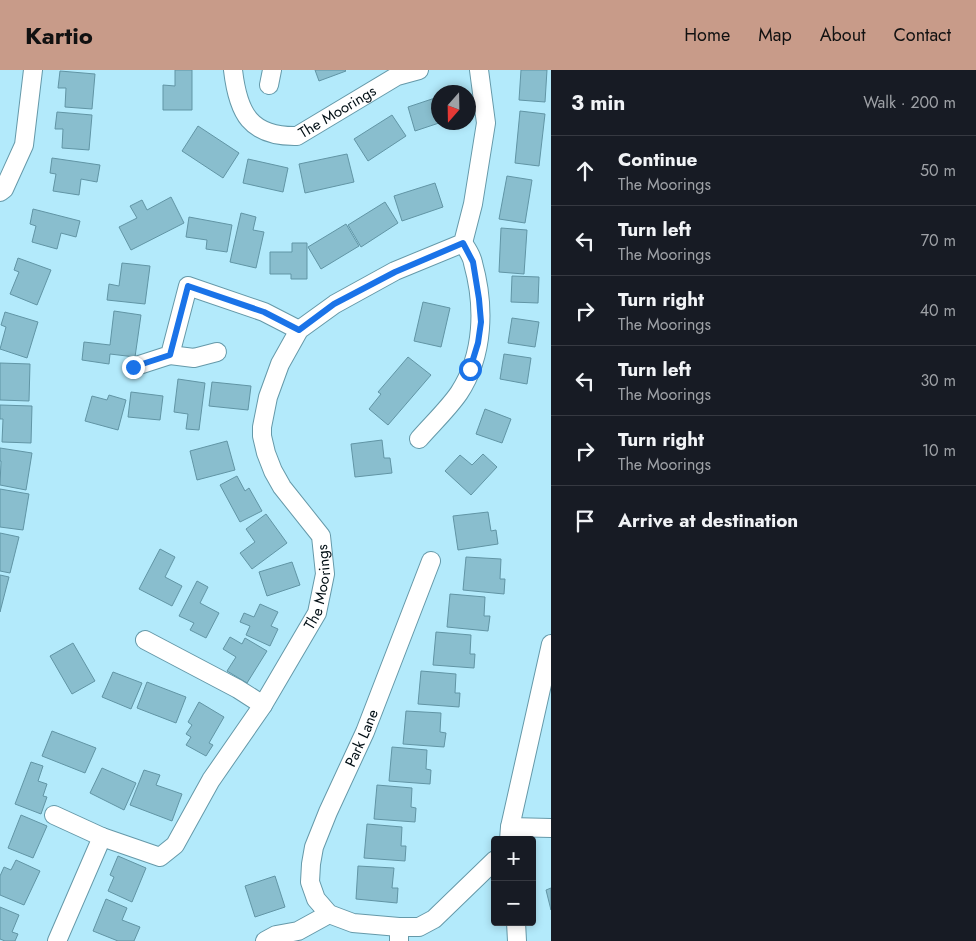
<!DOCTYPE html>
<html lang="en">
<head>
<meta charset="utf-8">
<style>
	:root { --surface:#171b24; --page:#20242c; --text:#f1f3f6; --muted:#9ea1a6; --line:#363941; --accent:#c89b89 }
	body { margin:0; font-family:Jost,sans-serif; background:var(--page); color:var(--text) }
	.controls { position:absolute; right:15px; bottom:15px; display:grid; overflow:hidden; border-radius:5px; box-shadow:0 2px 8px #0003 }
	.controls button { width:45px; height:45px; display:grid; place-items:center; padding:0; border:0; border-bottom:1px solid var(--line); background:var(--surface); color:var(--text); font:25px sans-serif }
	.compass { position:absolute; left:431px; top:15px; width:45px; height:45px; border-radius:50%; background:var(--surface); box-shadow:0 2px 8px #0003; rotate:200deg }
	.stop { position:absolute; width:15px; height:15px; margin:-11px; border:4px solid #1a73e8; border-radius:50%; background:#fff }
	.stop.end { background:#1a73e8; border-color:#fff; box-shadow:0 1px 5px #0008 }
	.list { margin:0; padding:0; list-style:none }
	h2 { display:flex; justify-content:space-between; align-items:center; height:65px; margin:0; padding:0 20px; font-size:21px }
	h2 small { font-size:16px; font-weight:400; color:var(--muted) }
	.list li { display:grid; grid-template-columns:32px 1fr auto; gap:15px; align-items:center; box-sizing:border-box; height:70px; padding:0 20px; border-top:1px solid var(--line) }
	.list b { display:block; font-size:19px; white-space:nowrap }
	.list p { margin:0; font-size:16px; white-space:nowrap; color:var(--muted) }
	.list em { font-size:16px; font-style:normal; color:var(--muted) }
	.icon { flex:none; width:28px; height:28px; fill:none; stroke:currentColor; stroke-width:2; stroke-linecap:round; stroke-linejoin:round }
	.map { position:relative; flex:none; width:551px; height:871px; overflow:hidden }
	header { display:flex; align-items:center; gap:30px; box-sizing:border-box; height:70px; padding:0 25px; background:var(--accent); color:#111 }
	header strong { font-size:24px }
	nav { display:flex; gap:28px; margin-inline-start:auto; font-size:18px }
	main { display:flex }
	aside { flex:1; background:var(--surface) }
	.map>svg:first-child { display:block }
	.building { fill:#89bece; stroke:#6195a5 }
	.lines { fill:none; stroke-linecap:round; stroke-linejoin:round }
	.street-casing { stroke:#6599a9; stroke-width:20 }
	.street { stroke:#fff; stroke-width:18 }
	.route { stroke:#1a73e8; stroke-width:6 }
	.labels { text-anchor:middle; stroke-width:4; stroke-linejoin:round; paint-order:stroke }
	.street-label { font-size:15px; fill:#000e14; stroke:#d3f3fd }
</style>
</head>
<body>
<header>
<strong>Kartio</strong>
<nav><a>Home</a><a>Map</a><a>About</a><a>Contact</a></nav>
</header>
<main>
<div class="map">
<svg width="551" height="871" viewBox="0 0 551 871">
	<rect width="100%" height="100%" fill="#b3eafb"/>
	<g class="building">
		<path d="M 175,0 L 192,0 L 192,40 L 163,40 L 163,15 L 175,16 Z"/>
		<path d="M 315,0 L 345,0 L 346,1 L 319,11 Z"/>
		<path d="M 521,0 L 547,0 L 545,32 L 519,30 Z"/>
		<path d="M 60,1 L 95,4 L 92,39 L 65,37 L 66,18 L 58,18 Z"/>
		<path d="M 438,27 L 438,52 L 442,52 L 415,61 L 408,37 Z"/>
		<path d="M 520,41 L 545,44 L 539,96 L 515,93 Z"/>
		<path d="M 57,42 L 92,45 L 89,80 L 62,78 L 63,59 L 55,59 Z"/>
		<path d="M 392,45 L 406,66 L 368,91 L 354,69 Z"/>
		<path d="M 198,56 L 239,83 L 223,108 L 182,81 Z"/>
		<path d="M 347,84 L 354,112 L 305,123 L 299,94 Z"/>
		<path d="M 52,88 L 100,95 L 97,112 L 81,109 L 79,125 L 53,121 L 56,104 L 50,103 Z"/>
		<path d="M 248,89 L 288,98 L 283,122 L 243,113 Z"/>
		<path d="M 507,106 L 532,110 L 525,153 L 499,149 Z"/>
		<path d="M 435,113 L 443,137 L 402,151 L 394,126 Z"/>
		<path d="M 171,127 L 184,153 L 131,180 L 119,157 L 137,148 L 130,136 L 142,130 L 147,140 Z"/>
		<path d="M 385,132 L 398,153 L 361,177 L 348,155 Z"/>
		<path d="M 33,139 L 80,151 L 76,167 L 61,163 L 57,179 L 32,172 L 36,156 L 30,154 Z"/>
		<path d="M 241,143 L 256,147 L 253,160 L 264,162 L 256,198 L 230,192 Z"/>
		<path d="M 189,147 L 232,155 L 227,182 L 206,179 L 207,170 L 186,167 Z"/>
		<path d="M 346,154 L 359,176 L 321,199 L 308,177 Z"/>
		<path d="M 501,158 L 527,160 L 524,204 L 499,202 Z"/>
		<path d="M 292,173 L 307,173 L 307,209 L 291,209 L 291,204 L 270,204 L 270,182 L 292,182 Z"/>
		<path d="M 18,188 L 51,200 L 37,235 L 10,224 L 19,202 L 14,200 Z"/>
		<path d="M 122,193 L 150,196 L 145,234 L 107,230 L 109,214 L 119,216 Z"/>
		<path d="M 512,206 L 539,207 L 538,233 L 511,232 Z"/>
		<path d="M 423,232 L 450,238 L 441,277 L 414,271 Z"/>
		<path d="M 114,241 L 141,245 L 135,287 L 110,284 L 109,294 L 82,290 L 84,272 L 110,275 Z"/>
		<path d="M 5,242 L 38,252 L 27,288 L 0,279 L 6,257 L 1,255 Z"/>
		<path d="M 512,248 L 539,252 L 535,277 L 508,273 Z"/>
		<path d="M 504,284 L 531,288 L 527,314 L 500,309 Z"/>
		<path d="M 408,287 L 431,305 L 388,355 L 369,339 L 381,324 L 378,322 Z"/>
		<path d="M 0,293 L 30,294 L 29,331 L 0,330 Z"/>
		<path d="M 178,309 L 205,313 L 199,360 L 186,359 L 188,344 L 174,342 Z"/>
		<path d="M 212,312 L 251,316 L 248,340 L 209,336 Z"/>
		<path d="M 131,322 L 163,326 L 160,350 L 128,347 Z"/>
		<path d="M 109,325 L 126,330 L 118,360 L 85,351 L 92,326 L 107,330 Z"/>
		<path d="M 0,335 L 32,336 L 31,373 L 2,372 L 3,349 L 0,349 Z"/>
		<path d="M 485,339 L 511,349 L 502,373 L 476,364 Z"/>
		<path d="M 382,370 L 384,388 L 390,388 L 392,403 L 355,407 L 351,374 Z"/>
		<path d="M 227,371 L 235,400 L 197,410 L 190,381 Z"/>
		<path d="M 0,378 L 32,383 L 26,420 L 0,415 L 1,391 L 0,391 Z"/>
		<path d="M 483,384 L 497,397 L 471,425 L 445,401 L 460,385 L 472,395 Z"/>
		<path d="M 237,406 L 245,421 L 249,418 L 262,441 L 240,452 L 220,415 Z"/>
		<path d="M 0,419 L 29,424 L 23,460 L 0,457 Z"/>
		<path d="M 488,442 L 491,461 L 496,460 L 498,474 L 458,480 L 453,446 Z"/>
		<path d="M 266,444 L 287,473 L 252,499 L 240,483 L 255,472 L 246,459 Z"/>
		<path d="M 0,463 L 19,467 L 10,503 L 0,501 Z"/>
		<path d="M 160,479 L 175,487 L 165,507 L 182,516 L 172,536 L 139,519 Z"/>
		<path d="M 466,487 L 501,489 L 500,509 L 505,509 L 504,524 L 463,520 Z"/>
		<path d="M 292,492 L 300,515 L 267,526 L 259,502 Z"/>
		<path d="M 0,505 L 9,507 L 0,542 Z"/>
		<path d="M 197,511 L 208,517 L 200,533 L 219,543 L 206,568 L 190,560 L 194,553 L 179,546 Z"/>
		<path d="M 450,524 L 485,527 L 484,546 L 490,546 L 488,561 L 447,557 Z"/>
		<path d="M 260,534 L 278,542 L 271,556 L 278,559 L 270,576 L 246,565 L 250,556 L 240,552 L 244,543 L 254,547 Z"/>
		<path d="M 436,562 L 471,565 L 470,584 L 475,584 L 474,598 L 433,595 Z"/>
		<path d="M 230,567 L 242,574 L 245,568 L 267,581 L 247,613 L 227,601 L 236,587 L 223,579 Z"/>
		<path d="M 73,573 L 95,611 L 72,624 L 50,586 Z"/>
		<path d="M 421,601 L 456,604 L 455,623 L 460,623 L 459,637 L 418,634 Z"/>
		<path d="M 113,602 L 142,613 L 131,639 L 102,627 Z"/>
		<path d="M 147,612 L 186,627 L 176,653 L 137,638 Z"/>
		<path d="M 199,632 L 224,647 L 209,673 L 213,675 L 206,686 L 186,675 L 191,667 L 186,664 L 192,655 L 188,652 Z"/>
		<path d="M 406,641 L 441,643 L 440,662 L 446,663 L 444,677 L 403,674 Z"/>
		<path d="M 52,661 L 96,678 L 85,703 L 42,686 Z"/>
		<path d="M 392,677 L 427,680 L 426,699 L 431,700 L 430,714 L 389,711 Z"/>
		<path d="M 31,692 L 43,696 L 38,711 L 47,714 L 43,726 L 47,727 L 41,744 L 15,734 Z"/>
		<path d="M 102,698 L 136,713 L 124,740 L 90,723 Z"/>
		<path d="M 144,700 L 160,705 L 156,715 L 182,724 L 172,751 L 130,735 Z"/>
		<path d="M 377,715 L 412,718 L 411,737 L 416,738 L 415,752 L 374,749 Z"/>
		<path d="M 21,745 L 47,756 L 33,788 L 8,778 Z"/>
		<path d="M 367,754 L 402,757 L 401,776 L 406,776 L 405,791 L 364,788 Z"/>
		<path d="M 118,786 L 146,798 L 132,832 L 108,821 L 114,807 L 110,805 Z"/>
		<path d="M 16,790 L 40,801 L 24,835 L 0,825 L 0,806 L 4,797 L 11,800 Z"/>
		<path d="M 358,796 L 394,798 L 392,818 L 398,818 L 397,833 L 356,829 Z"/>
		<path d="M 275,806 L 285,837 L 255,847 L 245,816 Z"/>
		<path d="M 551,818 L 551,840 L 546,820 Z"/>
		<path d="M 106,829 L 127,838 L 122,850 L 140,857 L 134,871 L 118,871 L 93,861 Z"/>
		<path d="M 0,837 L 19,845 L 12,862 L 18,864 L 15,871 L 5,871 L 0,869 Z"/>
	</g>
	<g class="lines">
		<defs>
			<g id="street">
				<path id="s1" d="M 233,0 C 238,43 250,67 297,66 L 397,6 L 419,0"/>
				<path d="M 269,15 L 272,0"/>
				<path d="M 0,122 L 4,119 L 24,75 L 33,0"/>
				<path d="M 170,285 L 194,288 L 217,282"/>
				<path d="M 133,297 L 170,285 L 188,216 L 264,242 L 299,260"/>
				<path d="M 419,369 C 432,354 448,339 459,323 C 484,285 485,236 473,193 C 472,186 467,179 463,173"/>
				<path d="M 145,570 L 238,619 L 263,635"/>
				<path d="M 54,745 L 102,767"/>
				<path d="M 510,757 L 551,758"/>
				<path d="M 509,770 L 510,757 L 551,574"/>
				<path d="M 516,852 L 517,871"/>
				<path id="s2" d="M 399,857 L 353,853 L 329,844 L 316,829 L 310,812 L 311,794 L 314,777 L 328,742 L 365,662 L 431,491"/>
				<path id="s3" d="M 57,871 L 102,767 L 160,787 L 175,775 L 211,710 L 263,635 L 317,543 L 325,504 L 321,466 L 282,417 L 273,401 L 266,383 L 262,366 L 262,357 L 268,327 L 280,294 L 299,260 L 335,234 L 395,201 L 463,173 L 473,134 L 486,53 L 479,0"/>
				<path d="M 265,871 L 276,865 L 298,861 L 329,844"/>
				<path d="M 399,871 L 399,857 L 419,857 L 434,849 L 495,790"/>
			</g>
		</defs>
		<use href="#street" class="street-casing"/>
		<use href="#street" class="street"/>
	</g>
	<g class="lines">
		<path class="route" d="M 133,297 L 170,285 L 188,216 L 264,242 L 299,260 L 334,234 L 395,202 L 463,173 L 473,192 L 479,229 L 481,252 L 478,273 L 470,299"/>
	</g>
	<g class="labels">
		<g class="street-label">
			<text dy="5" stroke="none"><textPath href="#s1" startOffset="152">The Moorings</textPath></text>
			<text dy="5" stroke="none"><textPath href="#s3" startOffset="492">The Moorings</textPath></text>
			<text dy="5" stroke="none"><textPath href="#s2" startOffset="264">Park Lane</textPath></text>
		</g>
	</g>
</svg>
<div class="controls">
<button>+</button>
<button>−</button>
</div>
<svg class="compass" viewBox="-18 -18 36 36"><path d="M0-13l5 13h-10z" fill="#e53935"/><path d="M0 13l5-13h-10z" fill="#9ea1a6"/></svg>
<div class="stop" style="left:470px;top:299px"></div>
<div class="stop end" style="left:133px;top:297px"></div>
</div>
<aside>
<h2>3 min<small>Walk · 200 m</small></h2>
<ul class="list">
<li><svg class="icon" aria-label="ahead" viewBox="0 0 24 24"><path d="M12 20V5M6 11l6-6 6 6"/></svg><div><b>Continue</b><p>The Moorings</p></div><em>50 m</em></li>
<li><svg class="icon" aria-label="left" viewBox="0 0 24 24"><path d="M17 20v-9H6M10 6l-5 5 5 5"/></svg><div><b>Turn left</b><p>The Moorings</p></div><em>70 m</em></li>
<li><svg class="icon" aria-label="right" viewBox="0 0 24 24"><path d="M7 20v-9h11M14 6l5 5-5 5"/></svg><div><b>Turn right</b><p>The Moorings</p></div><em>40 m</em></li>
<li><svg class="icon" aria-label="left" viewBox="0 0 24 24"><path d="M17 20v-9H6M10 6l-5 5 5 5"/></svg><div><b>Turn left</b><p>The Moorings</p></div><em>30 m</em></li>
<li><svg class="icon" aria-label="right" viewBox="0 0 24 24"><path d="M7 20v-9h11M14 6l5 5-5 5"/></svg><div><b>Turn right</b><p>The Moorings</p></div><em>10 m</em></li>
<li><svg class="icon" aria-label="arrive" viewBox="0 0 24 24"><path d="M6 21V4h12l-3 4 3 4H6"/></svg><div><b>Arrive at destination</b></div></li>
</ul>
</aside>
</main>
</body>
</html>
